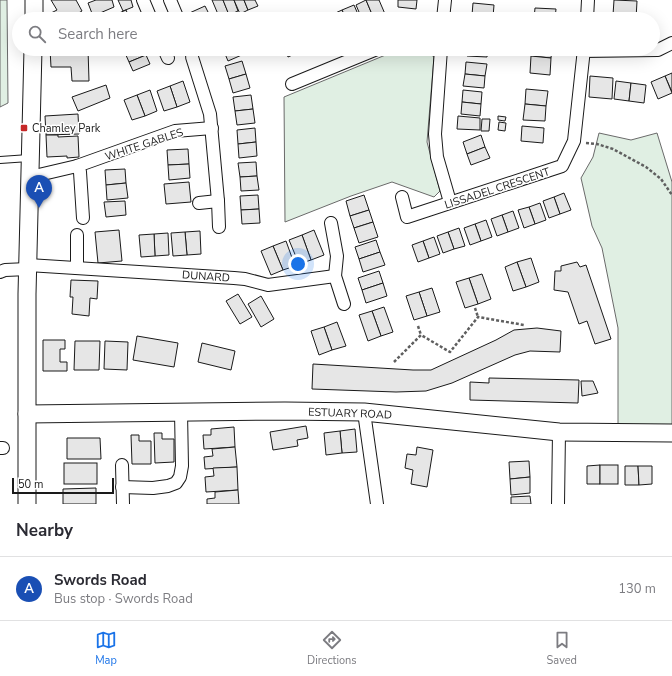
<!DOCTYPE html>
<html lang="en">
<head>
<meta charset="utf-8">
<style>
	:root { --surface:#fff; --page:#f7f7f7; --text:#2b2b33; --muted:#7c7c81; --line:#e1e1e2; --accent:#1a73e8 }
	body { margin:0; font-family:"Nunito Sans",sans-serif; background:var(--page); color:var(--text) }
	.scale { position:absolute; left:12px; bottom:10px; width:102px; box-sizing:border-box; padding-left:4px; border:2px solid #1a1a1a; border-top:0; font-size:11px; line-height:14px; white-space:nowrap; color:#1a1a1a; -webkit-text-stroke:3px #fff; paint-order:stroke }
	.you { position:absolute; left:298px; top:264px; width:14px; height:14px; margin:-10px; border:3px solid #fff; border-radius:50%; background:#1a73e8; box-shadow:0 0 0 6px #1a73e833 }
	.badge { display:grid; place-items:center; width:26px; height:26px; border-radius:50%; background:var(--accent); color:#fff; font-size:13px; font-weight:700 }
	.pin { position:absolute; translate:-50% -33px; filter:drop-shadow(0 1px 2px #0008) }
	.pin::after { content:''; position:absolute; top:21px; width:14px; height:12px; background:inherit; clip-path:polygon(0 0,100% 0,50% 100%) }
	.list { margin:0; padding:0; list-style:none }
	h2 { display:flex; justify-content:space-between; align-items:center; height:52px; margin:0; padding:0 16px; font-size:17px }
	h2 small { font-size:13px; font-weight:400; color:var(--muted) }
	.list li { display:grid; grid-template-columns:26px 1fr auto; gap:12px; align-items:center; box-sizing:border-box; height:64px; padding:0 16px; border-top:1px solid var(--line) }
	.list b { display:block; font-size:15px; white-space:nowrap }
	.list p { margin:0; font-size:13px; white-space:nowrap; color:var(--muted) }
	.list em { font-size:13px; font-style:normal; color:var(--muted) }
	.icon { flex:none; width:22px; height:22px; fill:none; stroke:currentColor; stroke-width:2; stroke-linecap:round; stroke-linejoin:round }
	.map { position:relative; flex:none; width:672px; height:504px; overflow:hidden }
	.search { position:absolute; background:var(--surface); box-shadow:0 4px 16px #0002; left:12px; right:12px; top:12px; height:44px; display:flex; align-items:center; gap:10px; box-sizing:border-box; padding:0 14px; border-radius:22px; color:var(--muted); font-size:15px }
	.sheet { height:116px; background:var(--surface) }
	nav { display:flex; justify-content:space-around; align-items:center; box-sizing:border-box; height:56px; border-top:1px solid var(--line); background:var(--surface); font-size:11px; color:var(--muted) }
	nav a { display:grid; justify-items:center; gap:2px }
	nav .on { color:var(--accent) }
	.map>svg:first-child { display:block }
	.green { fill:#e0efe3; stroke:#6a6a6a }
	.building { fill:#e6e6e6; stroke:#1a1a1a }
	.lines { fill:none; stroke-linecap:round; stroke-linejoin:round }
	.lane-casing { stroke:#1a1a1a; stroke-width:8 }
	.street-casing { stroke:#1a1a1a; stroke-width:14 }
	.secondary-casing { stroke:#1a1a1a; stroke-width:19 }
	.path { stroke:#5f5f5f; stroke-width:2.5; stroke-dasharray:3 2; stroke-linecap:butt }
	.lane { stroke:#fff; stroke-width:6 }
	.street { stroke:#fff; stroke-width:12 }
	.secondary { stroke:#fff; stroke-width:17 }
	.poi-dot { fill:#c62828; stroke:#fff; stroke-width:1.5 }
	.labels { text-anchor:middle; stroke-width:3; stroke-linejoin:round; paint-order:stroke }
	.poi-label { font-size:11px; fill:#1a1a1a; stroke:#fff; text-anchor:start }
	.street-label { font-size:11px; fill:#1a1a1a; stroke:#fff }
</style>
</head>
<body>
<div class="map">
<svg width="672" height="504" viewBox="0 0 672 504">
	<rect width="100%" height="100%" fill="#fff"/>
	<g class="green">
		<path d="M 0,0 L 7,0 L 8,103 L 0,107 Z"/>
		<path d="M 400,49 L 424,49 L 434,57 L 427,142 L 440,191 L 434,197 L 392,182 L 351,196 L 285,222 L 284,97 Z"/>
		<path d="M 599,133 L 631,140 L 657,133 L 672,182 L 672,425 L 618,425 L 618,328 L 602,248 L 592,226 L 581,178 L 593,157 Z"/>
	</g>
	<g class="building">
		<path d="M 51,0 L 76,0 L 82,11 L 68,19 L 55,19 L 51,13 L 57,10 Z"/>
		<path d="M 96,0 L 112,0 L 114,7 L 93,16 L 88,3 Z"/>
		<path d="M 118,0 L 131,0 L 133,7 L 123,11 Z"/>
		<path d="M 212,0 L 223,0 L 230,17 L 227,19 L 220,19 Z"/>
		<path d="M 223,0 L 234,0 L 238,11 L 229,15 Z"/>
		<path d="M 234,0 L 244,0 L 248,10 L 240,14 Z"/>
		<path d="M 244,0 L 255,0 L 258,6 L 248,10 Z"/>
		<path d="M 366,0 L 374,19 L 362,19 L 356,5 Z"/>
		<path d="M 366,0 L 379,0 L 385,14 L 374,19 Z"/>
		<path d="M 398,0 L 417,0 L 416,9 L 398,7 Z"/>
		<path d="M 614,0 L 637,1 L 636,19 L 626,19 L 627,16 L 613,15 Z"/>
		<path d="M 473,3 L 494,5 L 493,17 L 472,15 Z"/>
		<path d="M 354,5 L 360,19 L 346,19 L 342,10 Z"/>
		<path d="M 205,6 L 210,16 L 204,19 L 187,19 L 185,15 Z"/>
		<path d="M 535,8 L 556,9 L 555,19 L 534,19 Z"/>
		<path d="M 126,10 L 130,19 L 111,19 L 110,17 Z"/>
		<path d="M 342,10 L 346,19 L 333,19 L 331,15 Z"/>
		<path d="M 472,15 L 493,17 L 493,19 L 472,19 Z"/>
		<path d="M 50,49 L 64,49 L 64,52 L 71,51 L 71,49 L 88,49 L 89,81 L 72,81 L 71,67 L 51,67 Z"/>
		<path d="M 135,49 L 143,49 L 146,55 L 129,62 L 125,53 Z"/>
		<path d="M 223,49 L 242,49 L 244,54 L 228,61 Z"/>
		<path d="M 285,49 L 298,49 L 299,52 L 288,57 Z"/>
		<path d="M 467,49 L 488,49 L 487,57 L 467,56 Z"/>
		<path d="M 532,49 L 552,49 L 551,58 L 531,56 Z"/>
		<path d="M 146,55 L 150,64 L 133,71 L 129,62 Z"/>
		<path d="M 531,56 L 551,58 L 550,75 L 530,73 Z"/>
		<path d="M 242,61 L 246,74 L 229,79 L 225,66 Z"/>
		<path d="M 466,62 L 487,64 L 485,76 L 465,74 Z"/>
		<path d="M 672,73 L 672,92 L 665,76 Z"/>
		<path d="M 246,74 L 250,88 L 233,93 L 229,79 Z"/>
		<path d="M 465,74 L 485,76 L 484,88 L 463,86 Z"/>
		<path d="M 590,76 L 613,78 L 612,99 L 589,97 Z"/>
		<path d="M 665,76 L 672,93 L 658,99 L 651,82 Z"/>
		<path d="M 183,81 L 190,102 L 177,107 L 170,86 Z"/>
		<path d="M 616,81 L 631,83 L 629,101 L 614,99 Z"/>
		<path d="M 631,83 L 646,85 L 644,103 L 629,101 Z"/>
		<path d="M 106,85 L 110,98 L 78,111 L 72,97 Z"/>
		<path d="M 170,86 L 177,107 L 164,111 L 157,91 Z"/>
		<path d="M 526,89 L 548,91 L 546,106 L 525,104 Z"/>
		<path d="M 150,90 L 157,111 L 145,116 L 137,95 Z"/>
		<path d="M 463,90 L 482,92 L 481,104 L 462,102 Z"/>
		<path d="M 137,95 L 145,116 L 132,120 L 124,100 Z"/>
		<path d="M 251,95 L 253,109 L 235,111 L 233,97 Z"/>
		<path d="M 462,102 L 481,104 L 480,116 L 461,114 Z"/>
		<path d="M 525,104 L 546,106 L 545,121 L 523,120 Z"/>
		<path d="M 253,109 L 255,123 L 237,125 L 235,111 Z"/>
		<path d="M 78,114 L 79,134 L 46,135 L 45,116 Z"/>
		<path d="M 458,116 L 480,118 L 480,130 L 457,129 Z"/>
		<path d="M 498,116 L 506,117 L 505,121 L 498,120 Z"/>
		<path d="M 482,119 L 490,119 L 489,131 L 481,131 Z"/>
		<path d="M 499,122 L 506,123 L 505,131 L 498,130 Z"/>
		<path d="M 522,126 L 544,128 L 543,143 L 521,141 Z"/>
		<path d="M 255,128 L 256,142 L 238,144 L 237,130 Z"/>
		<path d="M 46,135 L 58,135 L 58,137 L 78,136 L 79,157 L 67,158 L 67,156 L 47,157 Z"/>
		<path d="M 481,135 L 485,147 L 467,154 L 463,142 Z"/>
		<path d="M 256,142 L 257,156 L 239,158 L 238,144 Z"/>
		<path d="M 485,147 L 490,158 L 471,165 L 467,154 Z"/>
		<path d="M 188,149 L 189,164 L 168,165 L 167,150 Z"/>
		<path d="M 256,162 L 257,176 L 240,177 L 238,163 Z"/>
		<path d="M 189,164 L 190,178 L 169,180 L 168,165 Z"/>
		<path d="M 125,169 L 126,183 L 106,185 L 105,170 Z"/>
		<path d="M 257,176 L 259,190 L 241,191 L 240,177 Z"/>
		<path d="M 189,182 L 191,202 L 166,204 L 164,184 Z"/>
		<path d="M 126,183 L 128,198 L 107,200 L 106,185 Z"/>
		<path d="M 564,193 L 571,210 L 560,214 L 554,197 Z"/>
		<path d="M 258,195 L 259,209 L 241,210 L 240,196 Z"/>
		<path d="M 364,195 L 369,210 L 350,216 L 346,201 Z"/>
		<path d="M 554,197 L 560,214 L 549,218 L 543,201 Z"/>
		<path d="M 125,201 L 126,215 L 106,217 L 104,202 Z"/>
		<path d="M 540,203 L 546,220 L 535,224 L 529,207 Z"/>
		<path d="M 529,207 L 535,224 L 524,228 L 518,210 Z"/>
		<path d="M 259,209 L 260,223 L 242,224 L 241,210 Z"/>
		<path d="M 369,210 L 373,222 L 354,228 L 350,216 Z"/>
		<path d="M 513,211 L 519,228 L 508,232 L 502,215 Z"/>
		<path d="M 502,215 L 508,232 L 497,236 L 491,219 Z"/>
		<path d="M 486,220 L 492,237 L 481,241 L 475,224 Z"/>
		<path d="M 373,222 L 378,237 L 359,243 L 354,228 Z"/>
		<path d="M 475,224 L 481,241 L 470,245 L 464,228 Z"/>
		<path d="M 459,228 L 465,246 L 454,249 L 448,232 Z"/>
		<path d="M 119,230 L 122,261 L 98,263 L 95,232 Z"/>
		<path d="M 314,230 L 324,255 L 311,260 L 302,235 Z"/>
		<path d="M 200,231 L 201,254 L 187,255 L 185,232 Z"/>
		<path d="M 185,232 L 187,255 L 173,256 L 171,233 Z"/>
		<path d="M 448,232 L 454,249 L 443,253 L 437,236 Z"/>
		<path d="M 168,233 L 169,255 L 155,256 L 154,234 Z"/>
		<path d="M 154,234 L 155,256 L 141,257 L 139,235 Z"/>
		<path d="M 302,235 L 311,260 L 299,264 L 289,240 Z"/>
		<path d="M 434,237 L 440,254 L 429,258 L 423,241 Z"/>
		<path d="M 376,240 L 380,252 L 359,259 L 355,247 Z"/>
		<path d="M 286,241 L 295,266 L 283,270 L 273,246 Z"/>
		<path d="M 423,241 L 429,258 L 418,262 L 412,245 Z"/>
		<path d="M 273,246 L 283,270 L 271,275 L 261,251 Z"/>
		<path d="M 380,252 L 385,265 L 363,272 L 359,259 Z"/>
		<path d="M 531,258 L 539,282 L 526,287 L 517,262 Z"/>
		<path d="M 517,262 L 526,287 L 513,291 L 505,267 Z"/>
		<path d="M 577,262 L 580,267 L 586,265 L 611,339 L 595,344 L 587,321 L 579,324 L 568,292 L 554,290 L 555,271 L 561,271 L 561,266 Z"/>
		<path d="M 379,271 L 383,283 L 362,290 L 358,278 Z"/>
		<path d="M 482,274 L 491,299 L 478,304 L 469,278 Z"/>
		<path d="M 469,278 L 478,304 L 465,308 L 456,282 Z"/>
		<path d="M 71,280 L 98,281 L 97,299 L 90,298 L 89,316 L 72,314 L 73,297 L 70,297 Z"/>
		<path d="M 383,283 L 387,296 L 366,303 L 362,290 Z"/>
		<path d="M 432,288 L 440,312 L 427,316 L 419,292 Z"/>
		<path d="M 419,292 L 427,316 L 414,320 L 406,296 Z"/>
		<path d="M 238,294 L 252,317 L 240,324 L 226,301 Z"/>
		<path d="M 261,296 L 274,319 L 261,327 L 248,304 Z"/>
		<path d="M 384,307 L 393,332 L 381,336 L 372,311 Z"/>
		<path d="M 372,311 L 381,336 L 368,341 L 359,315 Z"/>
		<path d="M 337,322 L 346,346 L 332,350 L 324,327 Z"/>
		<path d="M 324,327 L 332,350 L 319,355 L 311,331 Z"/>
		<path d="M 537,328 L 561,331 L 560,352 L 530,351 L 515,355 L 452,383 L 426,391 L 396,392 L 312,389 L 313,364 L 413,370 L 431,370 L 496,340 L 514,330 Z"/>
		<path d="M 137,336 L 178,343 L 174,367 L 133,360 Z"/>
		<path d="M 43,340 L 65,340 L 65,349 L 60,349 L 60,362 L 67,362 L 67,371 L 43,371 Z"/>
		<path d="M 75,341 L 100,341 L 99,370 L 74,370 Z"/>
		<path d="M 105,341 L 128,342 L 127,370 L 104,369 Z"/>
		<path d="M 202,343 L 235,351 L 231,370 L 198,362 Z"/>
		<path d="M 489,378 L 579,380 L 578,403 L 470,400 L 470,382 L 489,383 Z"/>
		<path d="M 581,381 L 593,381 L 598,393 L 582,396 Z"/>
		<path d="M 306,426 L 308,438 L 297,440 L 298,446 L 273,450 L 270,432 Z"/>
		<path d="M 234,427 L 235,447 L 204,449 L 203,435 L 211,435 L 211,429 Z"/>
		<path d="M 355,429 L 357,452 L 342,453 L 340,431 Z"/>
		<path d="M 340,431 L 342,453 L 326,455 L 324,433 Z"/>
		<path d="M 154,433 L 162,433 L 162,439 L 174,439 L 174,462 L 155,463 Z"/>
		<path d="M 131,435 L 139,435 L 139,441 L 151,441 L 151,464 L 132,464 Z"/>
		<path d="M 67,438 L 100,438 L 101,459 L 67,459 Z"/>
		<path d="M 235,447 L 237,467 L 205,469 L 204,457 L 213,456 L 212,449 Z"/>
		<path d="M 417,447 L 433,450 L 427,487 L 411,484 L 413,470 L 405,468 L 407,454 L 416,455 Z"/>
		<path d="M 529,461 L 530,477 L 510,479 L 509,462 Z"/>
		<rect x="64" y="463" width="33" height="21"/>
		<path d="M 600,465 L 600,484 L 587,484 L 587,466 Z"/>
		<rect x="600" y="465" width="18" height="19"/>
		<path d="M 625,466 L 638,466 L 639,485 L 625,485 Z"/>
		<path d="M 638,466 L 652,466 L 652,484 L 639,485 Z"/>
		<path d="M 237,467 L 238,490 L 206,492 L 205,477 L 214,476 L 213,468 Z"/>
		<path d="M 530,477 L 530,493 L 511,495 L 510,479 Z"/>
		<path d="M 96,488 L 96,504 L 63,504 L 63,489 Z"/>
		<path d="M 238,490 L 239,504 L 207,504 L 207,499 L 215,498 L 215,492 Z"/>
		<path d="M 530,496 L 531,504 L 511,504 L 511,497 Z"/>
	</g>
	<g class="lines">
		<defs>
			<path id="lane" d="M 0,160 L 29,158"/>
			<g id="street">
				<path d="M 143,0 L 151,19"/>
				<path d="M 170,0 L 178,19"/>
				<path d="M 443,19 L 445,0"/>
				<path d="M 587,19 L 588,0"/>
				<path d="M 164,49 L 168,58"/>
				<path d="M 441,49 L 435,134 L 437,157 L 450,202"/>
				<path d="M 584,51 L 658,50 L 672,43"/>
				<path d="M 192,57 L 210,114 L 218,201 L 219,227"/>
				<path d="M 292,84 L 377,49"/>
				<path d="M 77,166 L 80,172 L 83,218"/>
				<path d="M 30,177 L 77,166 L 175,131 L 212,128"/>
				<path d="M 402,197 L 407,217 L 562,166 L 574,141 L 584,49"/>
				<path d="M 199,203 L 218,201"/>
				<path d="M 331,223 L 337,256 L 335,276 L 344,304"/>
				<path d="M 28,265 L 234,278 L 245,279 L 268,285 L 335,276"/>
				<path d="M 77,268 L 77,235"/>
				<path d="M 0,272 L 5,270 L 28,269"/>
				<path d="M 364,412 L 377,504"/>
				<path d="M 0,448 L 3,448"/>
				<path d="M 122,465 L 123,504"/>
				<path d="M 122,487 L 153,488 L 168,486 L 176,483 L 180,477 L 182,466 L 181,412"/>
				<path d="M 558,504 L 559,432"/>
			</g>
			<g id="secondary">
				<path d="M 34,0 L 34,19"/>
				<path d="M 27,414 L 285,411 L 364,412 L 559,432 L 672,433"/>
				<path d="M 27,504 L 27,294 L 33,49"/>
			</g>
		</defs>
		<use href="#lane" class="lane-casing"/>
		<use href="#street" class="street-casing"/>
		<use href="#secondary" class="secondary-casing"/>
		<g class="path">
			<path d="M 586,143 L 597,144 L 613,149 L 646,167 L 661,179 L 672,195"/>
			<path d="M 475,308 L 478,317"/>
			<path d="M 418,326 L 421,335"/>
			<path d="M 394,362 L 421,335 L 450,352 L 478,317 L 524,325"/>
		</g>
		<use href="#lane" class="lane"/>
		<use href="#street" class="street"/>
		<use href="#secondary" class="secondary"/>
	</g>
	<rect class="poi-dot" x="20" y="124" width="8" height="8" rx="2"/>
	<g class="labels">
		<g class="poi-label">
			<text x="32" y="132">Chamley Park</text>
		</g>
		<g class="street-label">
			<text transform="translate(144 144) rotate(-18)" y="4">WHITE GABLES</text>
			<text transform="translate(497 188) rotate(-18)" y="4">LISSADEL CRESCENT</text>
			<text transform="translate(206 276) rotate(4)" y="4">DUNARD</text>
			<text transform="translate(350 413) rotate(2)" y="4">ESTUARY ROAD</text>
		</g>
	</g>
</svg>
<div class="scale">50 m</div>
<div class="you"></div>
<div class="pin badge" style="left:39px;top:208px;background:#1a4fb4">A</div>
<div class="search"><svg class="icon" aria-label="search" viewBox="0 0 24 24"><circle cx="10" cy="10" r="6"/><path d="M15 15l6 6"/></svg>Search here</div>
</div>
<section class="sheet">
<h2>Nearby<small></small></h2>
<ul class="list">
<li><span class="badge" style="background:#1a4fb4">A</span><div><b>Swords Road</b><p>Bus stop · Swords Road</p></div><em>130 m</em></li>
</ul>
</section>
<nav>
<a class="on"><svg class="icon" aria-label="map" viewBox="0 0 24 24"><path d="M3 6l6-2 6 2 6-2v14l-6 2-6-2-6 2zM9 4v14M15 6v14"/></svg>Map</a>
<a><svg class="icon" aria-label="directions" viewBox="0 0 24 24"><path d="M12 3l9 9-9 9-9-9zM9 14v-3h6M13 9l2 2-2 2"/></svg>Directions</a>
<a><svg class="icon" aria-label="saved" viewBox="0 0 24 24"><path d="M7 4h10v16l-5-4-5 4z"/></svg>Saved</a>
</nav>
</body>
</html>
